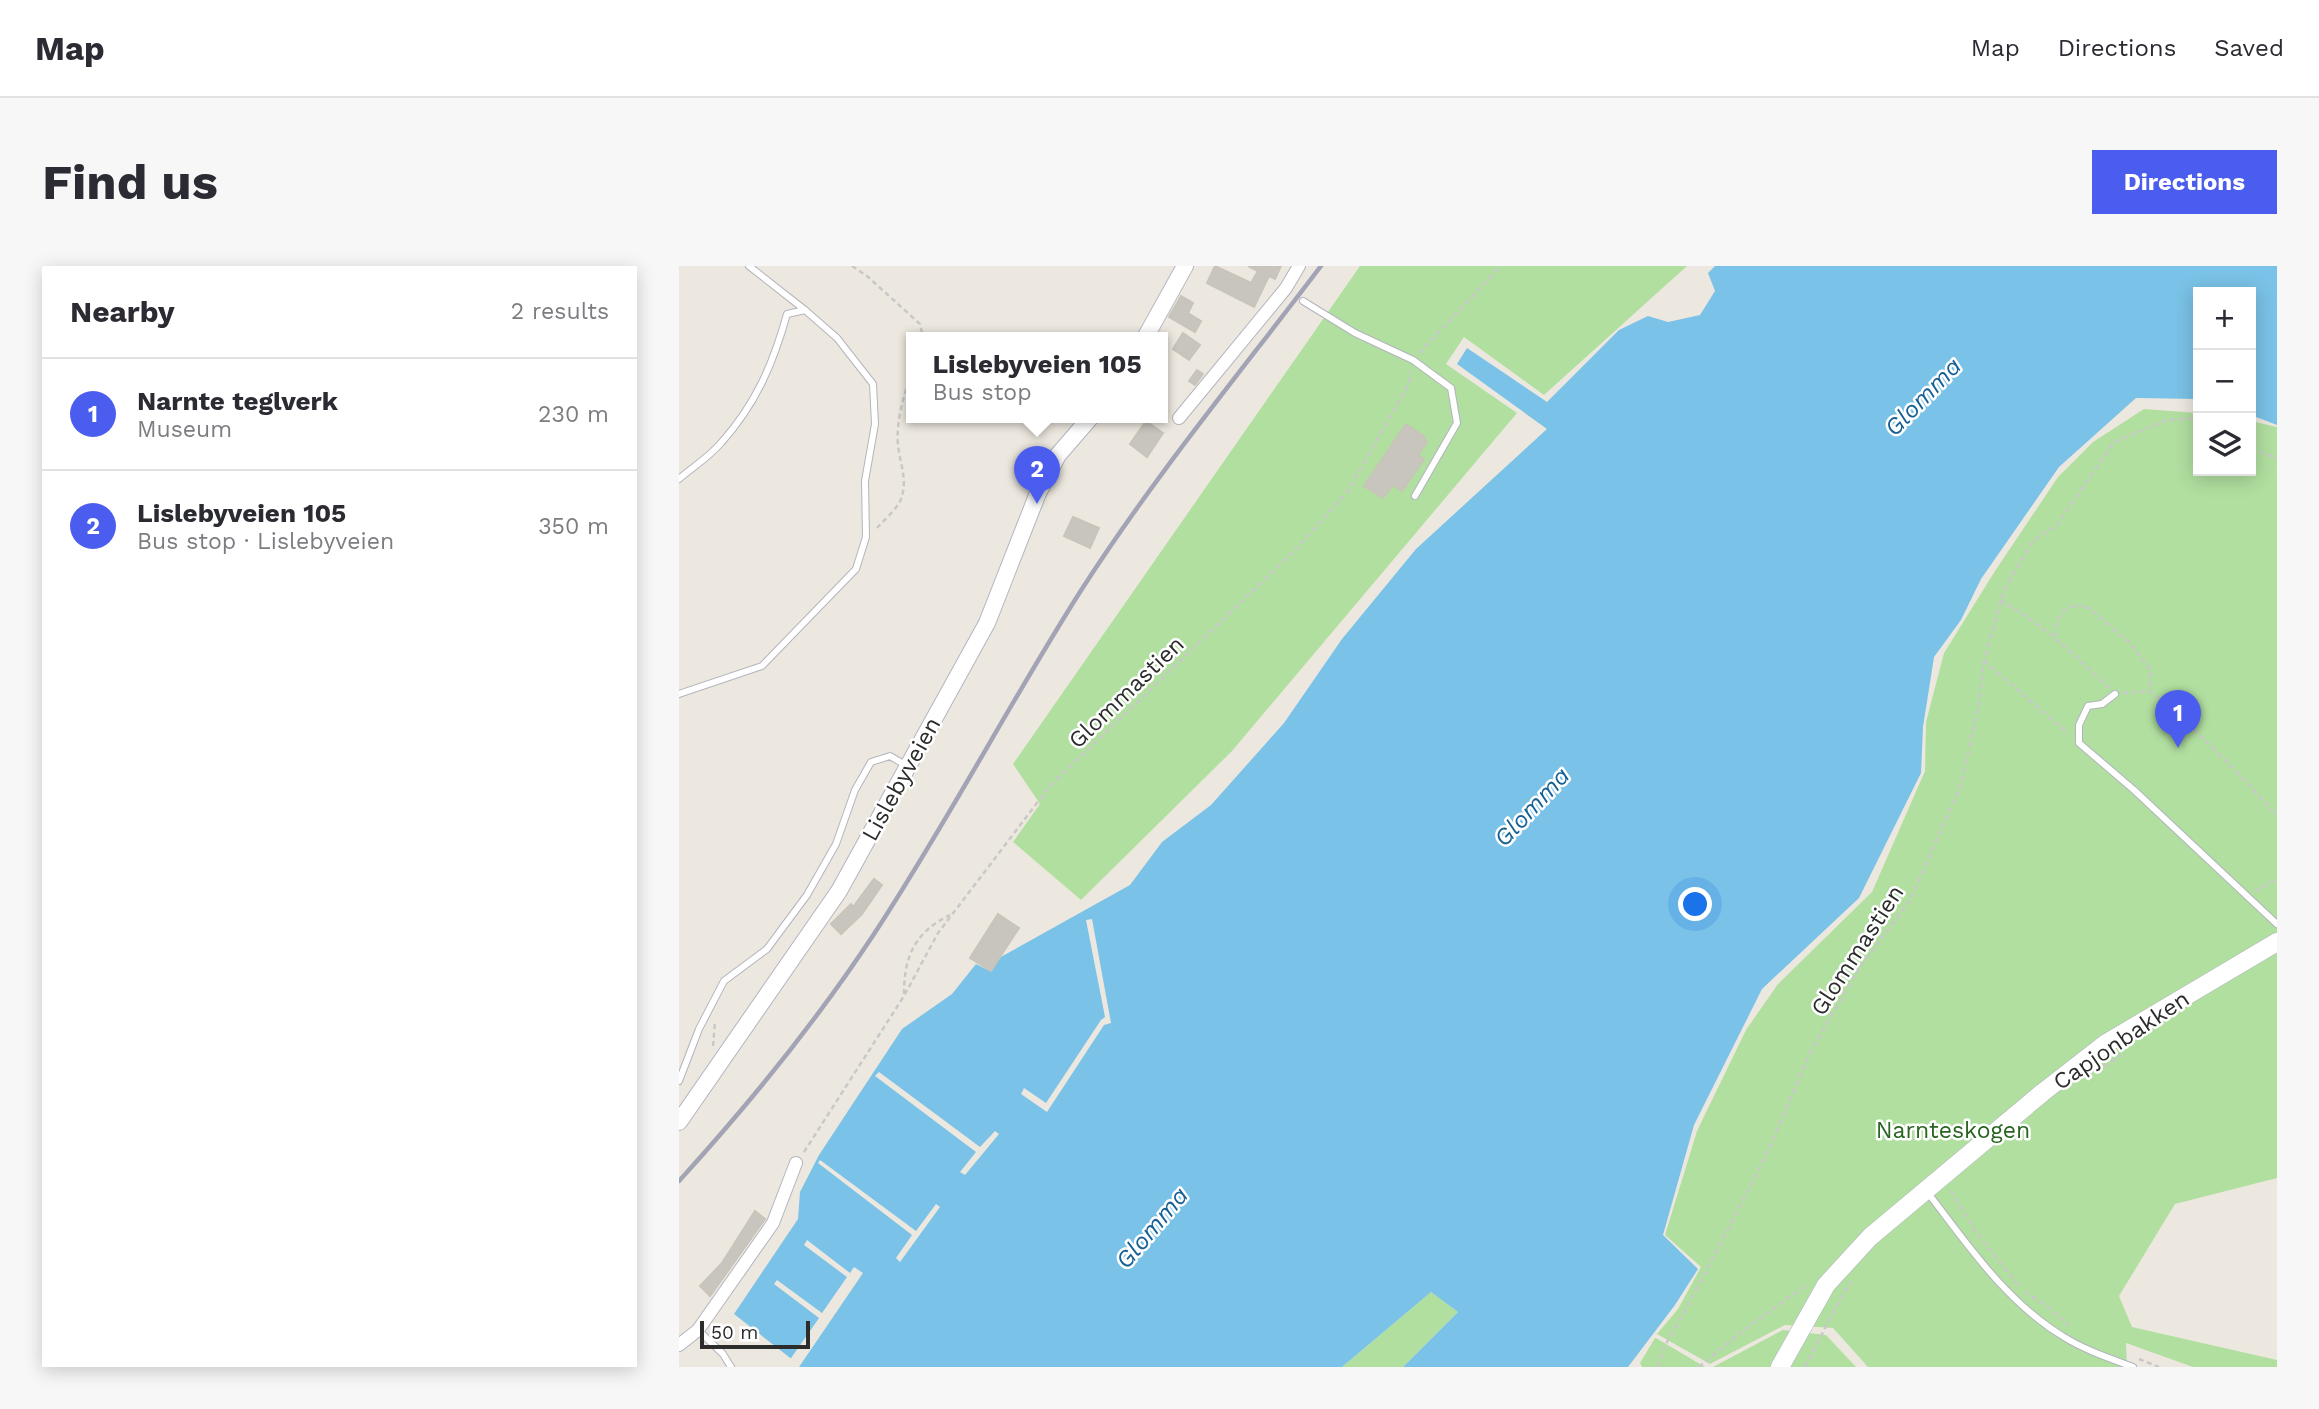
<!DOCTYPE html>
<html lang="en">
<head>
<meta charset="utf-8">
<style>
	:root { --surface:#fff; --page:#f7f7f7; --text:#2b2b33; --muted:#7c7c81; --line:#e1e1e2; --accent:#4b5dee }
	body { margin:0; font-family:"Work Sans",sans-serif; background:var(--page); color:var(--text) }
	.controls { position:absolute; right:21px; top:21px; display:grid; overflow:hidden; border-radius:0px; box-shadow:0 4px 18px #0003 }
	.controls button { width:63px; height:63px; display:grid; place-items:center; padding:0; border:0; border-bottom:2px solid var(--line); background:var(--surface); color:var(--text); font:35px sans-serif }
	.scale { position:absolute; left:21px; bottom:18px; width:110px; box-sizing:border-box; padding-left:7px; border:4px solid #2c2c2c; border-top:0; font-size:19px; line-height:24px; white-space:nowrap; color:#2c2c2c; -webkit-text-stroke:5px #fff; paint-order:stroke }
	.you { position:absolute; left:1017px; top:639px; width:24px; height:24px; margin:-18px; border:5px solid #fff; border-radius:50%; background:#1a73e8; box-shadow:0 0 0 10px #1a73e833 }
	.badge { display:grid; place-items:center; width:46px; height:46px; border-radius:50%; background:var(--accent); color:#fff; font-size:23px; font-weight:700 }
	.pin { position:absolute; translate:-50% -58px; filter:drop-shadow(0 2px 4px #0008) }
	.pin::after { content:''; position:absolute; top:37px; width:24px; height:21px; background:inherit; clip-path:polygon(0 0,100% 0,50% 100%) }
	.popup { position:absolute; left:227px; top:66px; width:262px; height:91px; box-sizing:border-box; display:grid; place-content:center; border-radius:0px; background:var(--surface); filter:drop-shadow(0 2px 5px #0005); font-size:23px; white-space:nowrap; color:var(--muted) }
	.popup b { font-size:26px; color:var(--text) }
	.popup::after { content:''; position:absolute; left:50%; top:100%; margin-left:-14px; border:14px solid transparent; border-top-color:var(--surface) }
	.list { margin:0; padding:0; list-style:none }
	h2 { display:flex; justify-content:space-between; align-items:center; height:91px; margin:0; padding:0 28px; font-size:30px }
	h2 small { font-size:23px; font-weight:400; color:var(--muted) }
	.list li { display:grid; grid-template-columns:46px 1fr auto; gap:21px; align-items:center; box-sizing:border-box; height:112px; padding:0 28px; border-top:2px solid var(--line) }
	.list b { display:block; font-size:26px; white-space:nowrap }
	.list p { margin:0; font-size:23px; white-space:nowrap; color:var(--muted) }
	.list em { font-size:23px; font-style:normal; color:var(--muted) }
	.icon { flex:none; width:38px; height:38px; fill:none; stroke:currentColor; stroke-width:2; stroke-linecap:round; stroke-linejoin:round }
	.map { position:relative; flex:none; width:1598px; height:1101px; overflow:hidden; border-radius:0px }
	header { display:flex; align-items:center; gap:42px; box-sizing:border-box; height:98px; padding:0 35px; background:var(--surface); border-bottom:2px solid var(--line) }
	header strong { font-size:33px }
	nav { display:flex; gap:38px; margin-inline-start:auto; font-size:24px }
	.intro { display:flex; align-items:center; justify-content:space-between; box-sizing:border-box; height:168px; padding:0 42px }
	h1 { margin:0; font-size:49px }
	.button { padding:18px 32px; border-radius:0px; background:var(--accent); color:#fff; font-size:24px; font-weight:700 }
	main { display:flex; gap:42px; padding:0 42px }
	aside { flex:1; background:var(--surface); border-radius:0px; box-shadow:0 4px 18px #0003 }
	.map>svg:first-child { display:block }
	.green { fill:#b1dfa0 }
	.water { fill:#7ac2e7 }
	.pier { fill:#ede8df }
	.building { fill:#c8c5bf; stroke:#c8c4b9; stroke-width:2 }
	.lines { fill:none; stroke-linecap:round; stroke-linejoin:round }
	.service-casing { stroke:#b3b4be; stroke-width:8 }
	.minor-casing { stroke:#b3b4be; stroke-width:14 }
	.tertiary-casing { stroke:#b3b4be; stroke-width:18 }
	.secondary-casing { stroke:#b3b4be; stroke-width:19 }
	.path { stroke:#c8c8c8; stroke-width:2.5; stroke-dasharray:5 3.5; stroke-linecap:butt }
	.service { stroke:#fff; stroke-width:6 }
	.minor { stroke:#fff; stroke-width:12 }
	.tertiary { stroke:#fff; stroke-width:16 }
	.secondary { stroke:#fff; stroke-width:18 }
	.rail { stroke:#a2a3b5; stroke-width:4.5 }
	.labels { text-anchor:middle; stroke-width:5; stroke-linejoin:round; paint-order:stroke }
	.street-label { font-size:23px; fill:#2c2c2c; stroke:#fff }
	.park-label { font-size:23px; fill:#296520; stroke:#fff }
	.water-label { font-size:24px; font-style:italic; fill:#176095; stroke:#fff }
</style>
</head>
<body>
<header>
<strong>Map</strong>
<nav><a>Map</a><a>Directions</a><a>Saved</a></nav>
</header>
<div class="intro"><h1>Find us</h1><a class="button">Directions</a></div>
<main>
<aside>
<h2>Nearby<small>2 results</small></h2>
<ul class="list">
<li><span class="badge">1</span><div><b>Narnte teglverk</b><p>Museum</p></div><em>230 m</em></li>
<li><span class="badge">2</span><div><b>Lislebyveien 105</b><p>Bus stop · Lislebyveien</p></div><em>350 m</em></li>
</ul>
</aside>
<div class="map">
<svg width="1598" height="1101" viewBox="0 0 1598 1101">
	<rect width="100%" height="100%" fill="#ede8df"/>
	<g class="green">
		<path d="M 681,0 L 1008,0 L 865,129 L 785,71 L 767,98 L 838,147 L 553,485 L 402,634 L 334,576 L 361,538 L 334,498 Z"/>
		<path d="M 1465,143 L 1519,147 L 1519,205 L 1572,205 L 1572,155 L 1598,161 L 1598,912 L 1496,938 L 1440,1030 L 1453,1061 L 1598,1094 L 1598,1101 L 1514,1101 L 1447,1077 L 1448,1101 L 1189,1101 L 1154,1062 L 1106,1059 L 1031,1098 L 978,1068 L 999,1043 L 1022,1001 L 986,969 L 1018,865 L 1067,764 L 1099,718 L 1193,626 L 1246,505 L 1247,456 L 1265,387 L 1316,305 L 1379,211 L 1414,176 Z"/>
		<path d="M 752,1026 L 779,1046 L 724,1101 L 663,1101 Z"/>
		<path d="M 1104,1064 L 1147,1069 L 1177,1101 L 1034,1101 Z"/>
		<path d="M 976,1072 L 977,1072 L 1026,1101 L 963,1101 L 961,1097 Z"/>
	</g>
	<path class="water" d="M 1036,0 L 1598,0 L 1598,159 L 1572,149 L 1572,26 L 1519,26 L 1519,133 L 1457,132 L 1380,201 L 1302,313 L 1282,354 L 1255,391 L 1244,461 L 1242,507 L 1180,632 L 1083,723 L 1015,859 L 984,969 L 1019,1003 L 996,1039 L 949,1101 L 724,1101 L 779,1046 L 752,1026 L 663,1101 L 118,1101 L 119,1098 L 55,1048 L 119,953 L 121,926 L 140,889 L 223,763 L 273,728 L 297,698 L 311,705 L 320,692 L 451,619 L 483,576 L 532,539 L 605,457 L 663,373 L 737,283 L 868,163 L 778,98 L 788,82 L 868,136 L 940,64 L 969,50 L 989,56 L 1021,49 L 1036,25 L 1029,7 Z"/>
	<g class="pier">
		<path d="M 413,653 L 432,757 L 425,759 L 368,846 L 342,828 L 345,822 L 367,837 L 422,754 L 426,751 L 407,654 Z"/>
		<path d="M 200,806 L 301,881 L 316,865 L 320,868 L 286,909 L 281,906 L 297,886 L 196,810 Z"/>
		<path d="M 141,894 L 237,965 L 257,938 L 261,941 L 221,996 L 217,992 L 233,969 L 139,897 Z"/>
		<path d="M 128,974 L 171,1007 L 175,1001 L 184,1007 L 120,1101 L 114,1101 L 110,1095 L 140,1052 L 95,1018 L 98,1014 L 143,1047 L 168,1011 L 125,979 Z"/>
	</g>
	<g class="building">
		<path d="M 536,0 L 572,17 L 579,5 L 569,0 L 602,0 L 596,13 L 590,10 L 575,41 L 528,17 Z"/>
		<path d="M 502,30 L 514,37 L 509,47 L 522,55 L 516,66 L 490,51 Z"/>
		<path d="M 504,67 L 521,79 L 510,94 L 494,83 Z"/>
		<path d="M 518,104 L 524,108 L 516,119 L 510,115 Z"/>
		<path d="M 467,155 L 484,167 L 468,191 L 451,178 Z"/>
		<path d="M 727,158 L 746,171 L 745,173 L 748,176 L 739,189 L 745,193 L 723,225 L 714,219 L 704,232 L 685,220 Z"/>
		<path d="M 394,251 L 420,262 L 411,282 L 385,270 Z"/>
		<path d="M 195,613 L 203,619 L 183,648 L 162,668 L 152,658 L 172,638 L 174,641 Z"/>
		<path d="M 319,648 L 340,662 L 312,705 L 291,692 Z"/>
		<path d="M 76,945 L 86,953 L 31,1030 L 21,1020 L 43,997 Z"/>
	</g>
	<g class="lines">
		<defs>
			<g id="service">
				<path d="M 70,0 L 126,44"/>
				<path d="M 624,35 L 676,67 L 734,94 L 772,122 L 778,157 L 736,230"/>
				<path d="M 0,213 C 14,201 30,191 42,177 C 77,138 94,98 108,48 L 126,44 L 158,72 L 194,118 L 196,158 L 186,215 L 187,271 L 177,303 L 83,400 L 0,428"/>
				<path d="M 1436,428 L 1423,438 L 1409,440 L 1400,459 L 1400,477 L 1455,524 L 1598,658"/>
				<path d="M 0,815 L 20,763 L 45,715 L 88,683 L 128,629 L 157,578 L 176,524 L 192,496 L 211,490 L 228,500"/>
				<path d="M 1249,927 C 1289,979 1327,1036 1385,1071 C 1406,1084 1430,1092 1454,1101"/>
				<path d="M 19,1064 L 44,1088 L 52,1101"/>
			</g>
			<g id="minor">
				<path d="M 500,152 L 607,22 L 620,0"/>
				<path d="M 0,1079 L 19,1064 L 94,957 L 117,897"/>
			</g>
			<g id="tertiary">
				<path d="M 466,72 L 506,0"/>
				<path d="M 0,856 L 160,625 L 308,357 L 359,227 L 379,189 L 411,152"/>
			</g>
			<path id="secondary" d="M 1101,1101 L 1147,1019 L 1191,971 L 1363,827 L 1426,778 L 1598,676"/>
		</defs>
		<use href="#service" class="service-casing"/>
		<use href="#minor" class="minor-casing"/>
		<use href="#tertiary" class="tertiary-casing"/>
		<use href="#secondary" class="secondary-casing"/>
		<g class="path">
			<path d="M 173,0 L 188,10 L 241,58 L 244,72"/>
			<path d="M 740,87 L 822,0"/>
			<path d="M 1572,183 L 1598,192"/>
			<path d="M 198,262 C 205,254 218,243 222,233 C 229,214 221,198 219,179 C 217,156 224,131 232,110"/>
			<path d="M 1321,334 C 1366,360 1393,386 1430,422"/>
			<path d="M 1377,370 C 1373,351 1390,333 1410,342 L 1450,376 L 1472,404 L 1471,425"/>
			<path d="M 1305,395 L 1390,468"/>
			<path d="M 1444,427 L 1471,425 C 1517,463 1558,505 1598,550"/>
			<path d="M 1576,625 L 1598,613"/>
			<path d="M 225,728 C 225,690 236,666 271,649"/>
			<path d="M 34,780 L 36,756"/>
			<path d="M 1425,801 L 1442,789"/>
			<path d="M 125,886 L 225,730 L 259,667 L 371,520 L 613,287 L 669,225 L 730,117 L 732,105"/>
			<path d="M 1272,925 L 1296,965 L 1339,1019"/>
			<path d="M 1346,1026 L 1369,1041 L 1391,1061"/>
			<path d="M 1460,1093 L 1480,1101"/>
			<path d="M 979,1101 L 985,1081 L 1006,1045 L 1084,896 L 1131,787 L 1179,704 L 1231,634 L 1282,519 L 1300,437 L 1305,395 L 1325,324 L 1354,275 L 1378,259 L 1435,176 L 1488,154 L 1519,152"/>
			<path d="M 1020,1101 L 1065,1064 L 1129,1018"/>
			<path d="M 1126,1101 L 1163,1029 L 1173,1016"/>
		</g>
		<use href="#service" class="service"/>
		<use href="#minor" class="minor"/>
		<use href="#tertiary" class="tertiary"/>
		<use href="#secondary" class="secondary"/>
		<path class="rail" d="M 0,915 C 71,837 137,756 195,668 C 268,557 330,438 401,326 C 474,212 561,107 642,0"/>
	</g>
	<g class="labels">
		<g class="street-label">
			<text transform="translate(447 426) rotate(-44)" y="8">Glommastien</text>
			<text transform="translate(222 513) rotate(-61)" y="8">Lislebyveien</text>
			<text transform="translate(1178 684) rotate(-57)" y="8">Glommastien</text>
			<text transform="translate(1442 774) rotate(-34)" y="8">Capjonbakken</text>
		</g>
		<g class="park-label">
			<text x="1274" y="872">Narnteskogen</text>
		</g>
		<g class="water-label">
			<text transform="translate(1244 131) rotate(-46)" y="8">Glomma</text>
			<text transform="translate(853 541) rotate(-47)" y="8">Glomma</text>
			<text transform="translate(473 962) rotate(-50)" y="8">Glomma</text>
		</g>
	</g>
</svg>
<div class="controls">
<button>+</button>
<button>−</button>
<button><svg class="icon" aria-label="layers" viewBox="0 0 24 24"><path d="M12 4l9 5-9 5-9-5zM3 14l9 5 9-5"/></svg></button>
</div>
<div class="scale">50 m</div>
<div class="you"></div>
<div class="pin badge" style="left:1499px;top:482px">1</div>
<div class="pin badge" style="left:358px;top:238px">2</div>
<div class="popup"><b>Lislebyveien 105</b>Bus stop</div>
</div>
</main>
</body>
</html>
